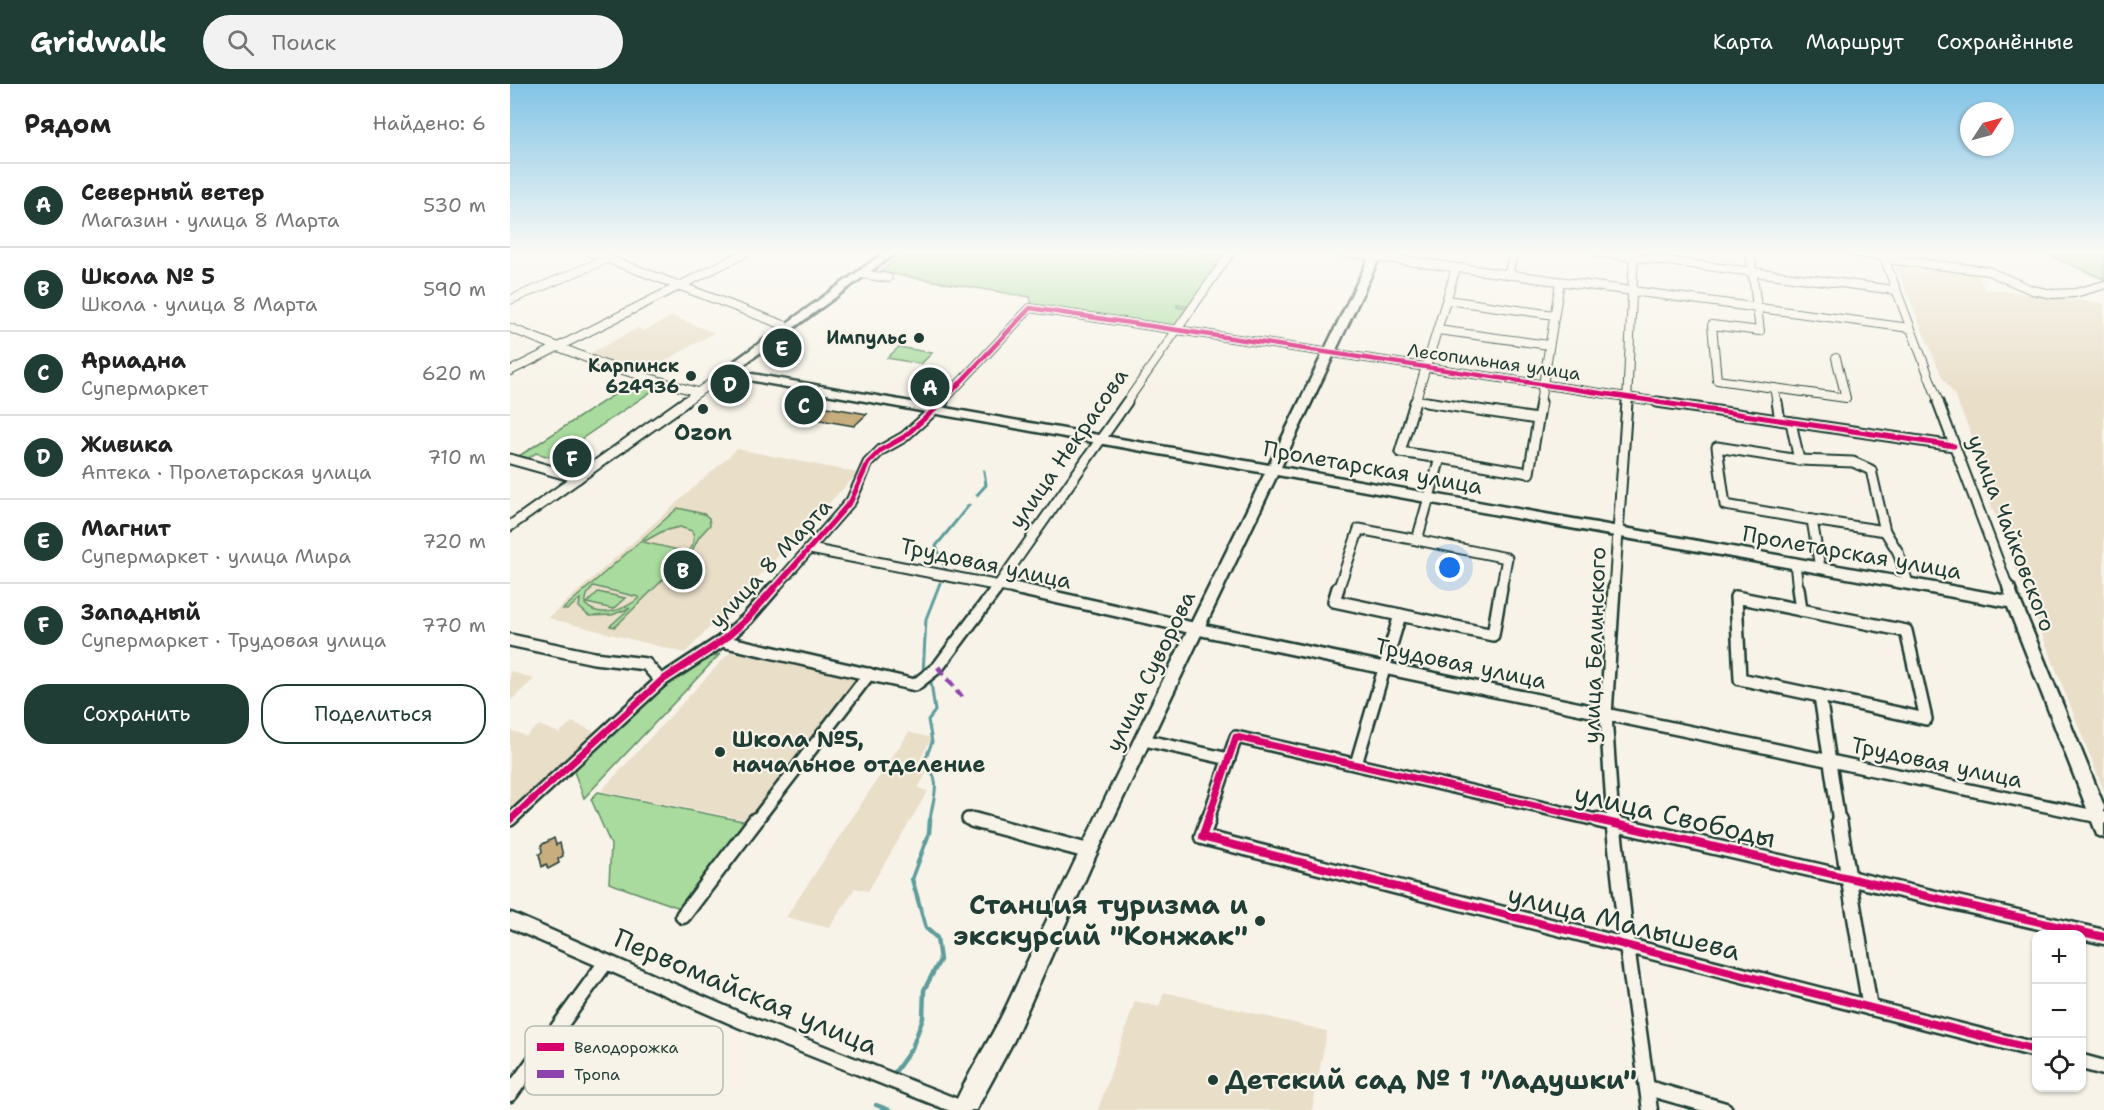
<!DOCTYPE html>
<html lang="ru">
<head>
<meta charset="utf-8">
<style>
	:root { --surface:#fff; --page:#f2f2f2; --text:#222; --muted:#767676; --line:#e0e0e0; --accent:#1f3d34 }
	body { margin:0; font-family:"Shantell Sans",sans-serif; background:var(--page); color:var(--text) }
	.controls { position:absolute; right:18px; bottom:18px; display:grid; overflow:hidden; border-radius:12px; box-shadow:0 2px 4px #0004 }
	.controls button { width:54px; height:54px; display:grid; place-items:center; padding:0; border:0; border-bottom:2px solid var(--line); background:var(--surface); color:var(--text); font:30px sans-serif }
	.compass { position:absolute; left:1450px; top:18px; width:54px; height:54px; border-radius:50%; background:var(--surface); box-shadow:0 2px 4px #0004; rotate:54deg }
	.you { position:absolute; left:940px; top:484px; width:21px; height:21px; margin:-15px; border:4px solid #fff; border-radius:50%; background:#1a73e8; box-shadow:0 0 0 9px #1a73e833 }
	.badge { display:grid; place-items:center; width:39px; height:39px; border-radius:50%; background:var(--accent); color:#fff; font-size:20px; font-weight:700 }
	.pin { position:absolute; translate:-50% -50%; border:3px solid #fff; box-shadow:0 2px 6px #0006 }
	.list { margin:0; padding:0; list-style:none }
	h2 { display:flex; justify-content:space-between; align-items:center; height:78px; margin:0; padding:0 24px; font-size:26px }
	h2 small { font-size:20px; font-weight:400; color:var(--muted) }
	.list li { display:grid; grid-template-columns:39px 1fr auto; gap:18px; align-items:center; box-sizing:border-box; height:84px; padding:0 24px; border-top:2px solid var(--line) }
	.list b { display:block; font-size:22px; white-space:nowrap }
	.list p { margin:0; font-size:20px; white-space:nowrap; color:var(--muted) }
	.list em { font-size:20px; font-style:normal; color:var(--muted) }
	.actions { display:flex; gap:12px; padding:18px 24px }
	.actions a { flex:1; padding:14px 0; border:2px solid var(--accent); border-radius:24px; text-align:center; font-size:21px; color:var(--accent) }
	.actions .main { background:var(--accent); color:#fff }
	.icon { flex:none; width:33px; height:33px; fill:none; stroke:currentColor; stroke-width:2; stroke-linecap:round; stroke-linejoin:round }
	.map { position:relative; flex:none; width:1594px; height:1026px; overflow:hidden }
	header { display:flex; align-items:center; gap:36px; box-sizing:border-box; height:84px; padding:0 30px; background:var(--accent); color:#fff }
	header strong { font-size:28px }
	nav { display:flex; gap:33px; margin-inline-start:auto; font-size:21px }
	.search { width:420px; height:54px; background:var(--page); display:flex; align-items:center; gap:15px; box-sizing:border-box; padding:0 21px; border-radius:33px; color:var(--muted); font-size:22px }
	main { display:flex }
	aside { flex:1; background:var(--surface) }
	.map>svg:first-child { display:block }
	.built { fill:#e9dec8 }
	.green { fill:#a8db9d; stroke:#648c68; stroke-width:1.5; fill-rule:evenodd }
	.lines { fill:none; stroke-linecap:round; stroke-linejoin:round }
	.stream-far1 { stroke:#5f9c9c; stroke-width:3 }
	.stream { stroke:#5f9c9c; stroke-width:4.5 }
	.building { fill:#c8ae7f; stroke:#1f3d34; stroke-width:1.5 }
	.street-far3-casing { stroke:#1f3d34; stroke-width:10 }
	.street-far2-casing { stroke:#1f3d34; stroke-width:13 }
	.street-far1-casing { stroke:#1f3d34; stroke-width:16 }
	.street-casing { stroke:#1f3d34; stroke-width:19 }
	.secondary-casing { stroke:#1f3d34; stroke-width:5 }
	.street-far3 { stroke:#f7f3e8; stroke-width:8 }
	.street-far2 { stroke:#f7f3e8; stroke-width:9 }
	.street-far1 { stroke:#f7f3e8; stroke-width:11 }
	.street { stroke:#f7f3e8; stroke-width:14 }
	.secondary { fill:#f7f3e8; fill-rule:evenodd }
	.quiet { stroke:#8e44ad; stroke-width:5; stroke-dasharray:10 5; stroke-linecap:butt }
	.cycleway-far3-casing { stroke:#f7f3e8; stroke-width:8 }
	.cycleway-far2-casing { stroke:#f7f3e8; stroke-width:8 }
	.cycleway-far1-casing { stroke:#f7f3e8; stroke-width:10 }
	.cycleway-casing { stroke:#f7f3e8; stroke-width:12 }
	.cycleway-far3 { stroke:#d6006c; stroke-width:4.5 }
	.cycleway-far2 { stroke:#d6006c; stroke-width:5 }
	.cycleway-far1 { stroke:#d6006c; stroke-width:7 }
	.cycleway { stroke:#d6006c; stroke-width:8 }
	.poi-dot { fill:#1f3d34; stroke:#f7f3e8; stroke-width:2 }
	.labels { text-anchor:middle; stroke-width:4.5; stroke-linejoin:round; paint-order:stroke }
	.far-poi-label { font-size:18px; font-weight:bold; fill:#1f3d34; stroke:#f7f3e8; text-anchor:end }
	.far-street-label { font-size:18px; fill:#1f3d34; stroke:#f7f3e8 }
	.poi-label { font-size:22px; font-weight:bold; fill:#1f3d34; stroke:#f7f3e8 }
	.street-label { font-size:22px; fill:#1f3d34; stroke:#f7f3e8 }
	.near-street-label { font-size:27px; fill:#1f3d34; stroke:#f7f3e8 }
	.near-poi-label { font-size:27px; font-weight:bold; fill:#1f3d34; stroke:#f7f3e8; text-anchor:end }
	.key { fill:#f7f3e8; stroke:#b6bcb2; stroke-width:1.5 }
	.key-label { font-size:16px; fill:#1f3d34 }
</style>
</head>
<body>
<header>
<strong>Gridwalk</strong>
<div class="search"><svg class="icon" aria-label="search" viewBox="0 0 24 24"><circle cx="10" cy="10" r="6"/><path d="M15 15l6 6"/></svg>Поиск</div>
<nav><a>Карта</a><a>Маршрут</a><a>Сохранённые</a></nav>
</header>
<main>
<aside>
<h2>Рядом<small>Найдено: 6</small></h2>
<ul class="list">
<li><span class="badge">A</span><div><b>Северный ветер</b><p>Магазин · улица 8 Марта</p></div><em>530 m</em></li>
<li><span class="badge">B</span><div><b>Школа № 5</b><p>Школа · улица 8 Марта</p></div><em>590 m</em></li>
<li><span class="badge">C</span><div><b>Ариадна</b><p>Супермаркет</p></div><em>620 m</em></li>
<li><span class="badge">D</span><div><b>Живика</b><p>Аптека · Пролетарская улица</p></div><em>710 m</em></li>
<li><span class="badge">E</span><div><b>Магнит</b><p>Супермаркет · улица Мира</p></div><em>720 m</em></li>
<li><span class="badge">F</span><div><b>Западный</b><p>Супермаркет · Трудовая улица</p></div><em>770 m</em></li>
</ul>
<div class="actions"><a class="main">Сохранить</a><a>Поделиться</a></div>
</aside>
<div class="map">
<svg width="1594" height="1026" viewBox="0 0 1594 1026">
	<rect width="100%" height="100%" fill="#f7f3e8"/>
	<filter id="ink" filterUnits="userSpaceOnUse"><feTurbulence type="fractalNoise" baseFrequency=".0167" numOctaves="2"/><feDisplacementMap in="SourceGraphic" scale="12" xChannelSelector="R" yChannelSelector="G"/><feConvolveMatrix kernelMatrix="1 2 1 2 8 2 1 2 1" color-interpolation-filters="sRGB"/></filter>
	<g filter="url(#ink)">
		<g class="built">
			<path d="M 1384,178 L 1466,187 L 1475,205 L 1594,219 L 1594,707 L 1466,383 L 1472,378 L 1465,359 L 1444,310 L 1432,293 Z"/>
			<path d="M 162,232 L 204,249 L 132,290 L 77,271 L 128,244 L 134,247 Z"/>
			<path d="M 227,365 L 348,389 L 175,569 L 38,534 Z"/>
			<path d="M 220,568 L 349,594 L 242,737 L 91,707 Z"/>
			<path d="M 0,587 L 24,595 L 0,617 Z"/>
			<path d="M 62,638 L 88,649 L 0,729 L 0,646 L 16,652 L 29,641 L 49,649 Z"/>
			<path d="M 399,648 L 421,654 L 407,682 L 419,685 L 408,704 L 418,707 L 358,807 L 345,804 L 319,844 L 276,833 Z"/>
			<path d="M 654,908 L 817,947 L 802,1026 L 588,1026 L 625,917 L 649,923 Z"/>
		</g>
		<g class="green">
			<path d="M 396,168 L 721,168 L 681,223 L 667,221 L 667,223 L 678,225 L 663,245 L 523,223 L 520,213 L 370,188 Z"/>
			<path d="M 1531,168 L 1594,168 L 1594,195 Z"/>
			<path d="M 389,263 L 422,269 L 411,280 L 377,274 Z"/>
			<path d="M 125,297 L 148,303 L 43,374 L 26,369 L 19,374 L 9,372 Z"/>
			<path d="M 168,424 L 194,430 L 199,434 L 200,441 L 189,453 L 182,467 L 105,543 L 100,542 L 120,524 L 102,531 L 79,532 L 69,523 L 70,515 L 57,526 L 53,525 ZM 170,443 L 182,447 C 186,455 183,462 177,468 L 133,458 L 153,447 ZM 83,502 L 128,513 L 129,514 C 116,525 89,536 75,520 L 77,511 Z"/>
			<path d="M 88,508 L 115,514 L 103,525 L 77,519 Z"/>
			<path d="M 210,570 L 74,714 L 63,685 L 153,602 L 185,579 Z"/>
			<path d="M 88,708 L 243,739 L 173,825 L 99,799 L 101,761 L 81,715 Z"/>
		</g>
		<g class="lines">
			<g class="stream-far1">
				<path d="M 467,411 L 476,401 L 474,387"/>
				<path d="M 437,488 L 426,462 L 459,421"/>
				<path d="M 413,590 L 416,535 L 430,499"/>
				<path d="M 420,738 C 421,717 435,696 414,679 L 422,658 L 418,636 L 425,627 L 421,598"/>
			</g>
			<g class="stream">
				<path d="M 385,988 L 402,964 L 413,934 L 414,906 L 430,876 L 427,854 L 416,844 L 402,795 L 419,749 L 420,736"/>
				<path d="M 366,1021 L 380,1026"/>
			</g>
		</g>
		<g class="building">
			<path d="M 419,296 L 434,298 L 421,311 L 407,308 Z"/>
			<path d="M 317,323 L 357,330 L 344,342 L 304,335 Z"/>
			<path d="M 64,366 L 79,369 L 59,383 L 45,379 Z"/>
			<path d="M 44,754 L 46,761 L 50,759 L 53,772 L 48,775 L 49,779 L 38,785 L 36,780 L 32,783 L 29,770 L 32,768 L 31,761 Z"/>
		</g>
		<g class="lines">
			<defs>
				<g id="street-far3">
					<path d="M 80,168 L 279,243"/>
					<path d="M 830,168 L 1400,244"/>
					<path d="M 1085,168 L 1385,206"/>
					<path d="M 1240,168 L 1250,247 L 1202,241 L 1207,296 L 1264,304 L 1267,319"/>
					<path d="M 1343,168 L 1373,172"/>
					<path d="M 1372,168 L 1429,319"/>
					<path d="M 1375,175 L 1478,187 L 1522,206 L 1542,210 L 1565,209 L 1594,201"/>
					<path d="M 352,190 L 378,194"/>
					<path d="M 998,191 L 1004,168"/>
					<path d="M 0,216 L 97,175"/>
					<path d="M 937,216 L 1044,231"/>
					<path d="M 0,244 L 92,280 L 187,308"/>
					<path d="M 928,246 L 1039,261"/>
					<path d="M 0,287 L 237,168"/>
					<path d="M 1264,304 L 1336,314 L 1326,274"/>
					<path d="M 906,316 L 926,319"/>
					<path d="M 173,319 L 215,289"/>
					<path d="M 431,319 L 520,224 L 1157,319"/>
					<path d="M 616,319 L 721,168"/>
					<path d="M 905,319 L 946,184"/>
					<path d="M 1030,319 L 1050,198"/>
					<path d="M 1117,319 L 1124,168"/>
				</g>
				<g id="street-far2">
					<path d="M 905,318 L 890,368 L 930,374 L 907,456 L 997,474 L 991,506"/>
					<path d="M 916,318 L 1027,335"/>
					<path d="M 1147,318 L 1444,362"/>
					<path d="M 1267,318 L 1270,336"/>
					<path d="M 1428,318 L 1499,506"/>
					<path d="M 1281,338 L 1289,376 L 1207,363 L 1215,421 L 1302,436 L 1310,484"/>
					<path d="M 930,374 L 1019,389 L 1031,318"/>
					<path d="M 0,375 L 68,394"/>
					<path d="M 1289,376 L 1343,378 L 1361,386 L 1375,447 L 1302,436"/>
					<path d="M 0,442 L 175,318"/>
					<path d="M 1375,447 L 1388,468 L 1398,499"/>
					<path d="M 300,465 L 510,506"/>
					<path d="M 1285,479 L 1288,506"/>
					<path d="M 263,506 L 341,417 L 358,379 L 371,366 L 394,353 L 433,318"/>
					<path d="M 485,506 L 617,318"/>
					<path d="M 828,506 L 849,445 L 907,456"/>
					<path d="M 1104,506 L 1117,318"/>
				</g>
				<g id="street-far1">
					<path d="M 504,504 L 687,545 L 1594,734"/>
					<path d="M 828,504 L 824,517 L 890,531"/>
					<path d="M 1288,504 L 1291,526 L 1396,547 L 1416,635 L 1310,612 L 1329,738"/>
					<path d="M 1499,504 L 1504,518"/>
					<path d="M 1291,526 L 1226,513 L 1230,595 L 1310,612"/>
					<path d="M 0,556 L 84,574 L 136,580 L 151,597"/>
					<path d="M 212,557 L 405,601 L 428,583 L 487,504"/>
					<path d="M 634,656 L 719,675"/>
					<path d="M 846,680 L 890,531 L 983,551 L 991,504"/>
					<path d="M 458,735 L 469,738"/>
					<path d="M 0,736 L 151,597 L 212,557 L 237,535 L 264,504"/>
					<path d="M 245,738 L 359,590"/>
					<path d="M 697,738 L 726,653 L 1095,738"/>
					<path d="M 1103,738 L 1096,631 L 1104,504"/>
				</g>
				<g id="street">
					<path d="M 463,736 L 578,767"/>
					<path d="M 698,736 L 692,753 L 1526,966"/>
					<path d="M 1088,736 L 1594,853"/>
					<path d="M 1103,736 L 1117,862 L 1140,1026"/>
					<path d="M 1329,736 L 1360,924"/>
					<path d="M 173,832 L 246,736"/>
					<path d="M 0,836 L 234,938 L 454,1025"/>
					<path d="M 1572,978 L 1594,984"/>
					<path d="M 1138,1004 L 1215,1026"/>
					<path d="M 0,1010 L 96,878"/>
				</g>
				<path id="secondary" d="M 375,168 L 387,168 L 225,287 L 759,381 L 862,168 L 872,168 L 771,383 L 1509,514 L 1594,722 L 1594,754 L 1587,751 L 1585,745 L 1498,523 L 767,391 L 585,773 L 504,956 L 466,1026 L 442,1026 C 458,988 482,954 499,917 C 581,740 669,565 755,389 L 211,291 L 211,287 Z"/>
			</defs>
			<use href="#street-far3" class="street-far3-casing"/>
			<use href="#street-far2" class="street-far2-casing"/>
			<use href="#street-far1" class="street-far1-casing"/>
			<use href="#street" class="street-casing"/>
			<use href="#secondary" class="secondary-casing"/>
			<use href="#street-far3" class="street-far3"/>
			<use href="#street-far2" class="street-far2"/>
			<use href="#street-far1" class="street-far1"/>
			<use href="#street" class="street"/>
			<use href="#secondary" class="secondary"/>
			<path class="quiet" d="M 428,583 L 452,613"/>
			<defs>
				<path id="cycleway-far3" d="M 431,319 L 520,224 L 1157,319"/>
				<g id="cycleway-far2">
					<path d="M 1147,318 L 1444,362"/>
					<path d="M 263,506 L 341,417 L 358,379 L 371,366 L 394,353 L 433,318"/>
				</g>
				<g id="cycleway-far1">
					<path d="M 0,736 L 151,597 L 212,557 L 237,535 L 264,504"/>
					<path d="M 697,738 L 726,653 L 1095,738"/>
				</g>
				<g id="cycleway">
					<path d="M 698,736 L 692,753 L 1526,966"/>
					<path d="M 1088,736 L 1594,853"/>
				</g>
			</defs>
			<use href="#cycleway-far3" class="cycleway-far3-casing"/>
			<use href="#cycleway-far2" class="cycleway-far2-casing"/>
			<use href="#cycleway-far1" class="cycleway-far1-casing"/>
			<use href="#cycleway" class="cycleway-casing"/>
			<use href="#cycleway-far3" class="cycleway-far3"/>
			<use href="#cycleway-far2" class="cycleway-far2"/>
			<use href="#cycleway-far1" class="cycleway-far1"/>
			<use href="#cycleway" class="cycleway"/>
		</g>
	</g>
	<linearGradient id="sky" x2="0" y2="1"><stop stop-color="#82c4e6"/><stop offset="0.54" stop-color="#fbfaf5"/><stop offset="1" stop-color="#fbfaf5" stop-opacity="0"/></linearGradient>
	<rect width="1594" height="312" fill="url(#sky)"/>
	<g class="poi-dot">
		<circle cx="409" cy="254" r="6"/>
		<circle cx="181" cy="292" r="6"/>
		<circle cx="193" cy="325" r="6"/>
		<circle cx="210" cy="668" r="6"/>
		<circle cx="750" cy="837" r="6"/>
		<circle cx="703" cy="996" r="6"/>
	</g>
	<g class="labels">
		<g class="far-poi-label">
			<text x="397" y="260">Импульс</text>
			<text x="169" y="288">Карпинск<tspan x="169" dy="21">624936</tspan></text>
		</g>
		<g class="far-street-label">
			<text transform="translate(984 278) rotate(8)" y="6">Лесопильная улица</text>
		</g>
		<g class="poi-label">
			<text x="193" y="356">Ozon</text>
			<text x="222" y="663" text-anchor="start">Школа №5,<tspan x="222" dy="25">начальное отделение</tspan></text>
		</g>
		<g class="street-label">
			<text transform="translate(558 364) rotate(-55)" y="8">улица Некрасова</text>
			<text transform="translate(863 383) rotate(10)" y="8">Пролетарская улица</text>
			<text transform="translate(1502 449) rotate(69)" y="8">улица Чайковского</text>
			<text transform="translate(1342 468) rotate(10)" y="8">Пролетарская улица</text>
			<text transform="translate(260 479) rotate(-47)" y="8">улица 8 Марта</text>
			<text transform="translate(476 479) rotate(12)" y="8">Трудовая улица</text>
			<text transform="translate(1084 561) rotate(-88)" y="8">улица Белинского</text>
			<text transform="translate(951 579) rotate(12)" y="8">Трудовая улица</text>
			<text transform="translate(640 587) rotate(-64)" y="8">улица Суворова</text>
			<text transform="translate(1427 678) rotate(12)" y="8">Трудовая улица</text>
		</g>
		<g class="near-street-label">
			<text transform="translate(1165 732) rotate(13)" y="9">улица Свободы</text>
			<text transform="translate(1114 839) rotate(14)" y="9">улица Малышева</text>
			<text transform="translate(236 908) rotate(23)" y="9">Первомайская улица</text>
		</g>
		<g class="near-poi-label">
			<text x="738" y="830">Станция туризма и<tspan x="738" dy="31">экскурсий "Конжак"</tspan></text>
			<text x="715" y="1005" text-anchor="start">Детский сад № 1 "Ладушки"</text>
		</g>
	</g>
	<rect x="15" y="942" width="198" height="69" rx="9" class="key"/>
	<rect x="27" y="959" width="27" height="8" fill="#d6006c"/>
	<rect x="27" y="986" width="27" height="8" fill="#8e44ad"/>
	<g class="key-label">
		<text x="64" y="969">Велодорожка</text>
		<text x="64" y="996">Тропа</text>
	</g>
</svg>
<div class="controls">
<button>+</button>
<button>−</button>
<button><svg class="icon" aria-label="locate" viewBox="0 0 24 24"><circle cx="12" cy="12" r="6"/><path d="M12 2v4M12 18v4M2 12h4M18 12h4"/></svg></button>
</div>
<svg class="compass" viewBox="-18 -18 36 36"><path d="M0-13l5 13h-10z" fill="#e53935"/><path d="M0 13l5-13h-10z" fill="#767676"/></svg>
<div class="you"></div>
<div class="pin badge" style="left:420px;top:303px">A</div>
<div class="pin badge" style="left:173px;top:486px">B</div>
<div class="pin badge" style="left:294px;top:321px">C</div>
<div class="pin badge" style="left:220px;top:300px">D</div>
<div class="pin badge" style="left:272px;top:264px">E</div>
<div class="pin badge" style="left:62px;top:374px">F</div>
</div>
</main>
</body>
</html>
